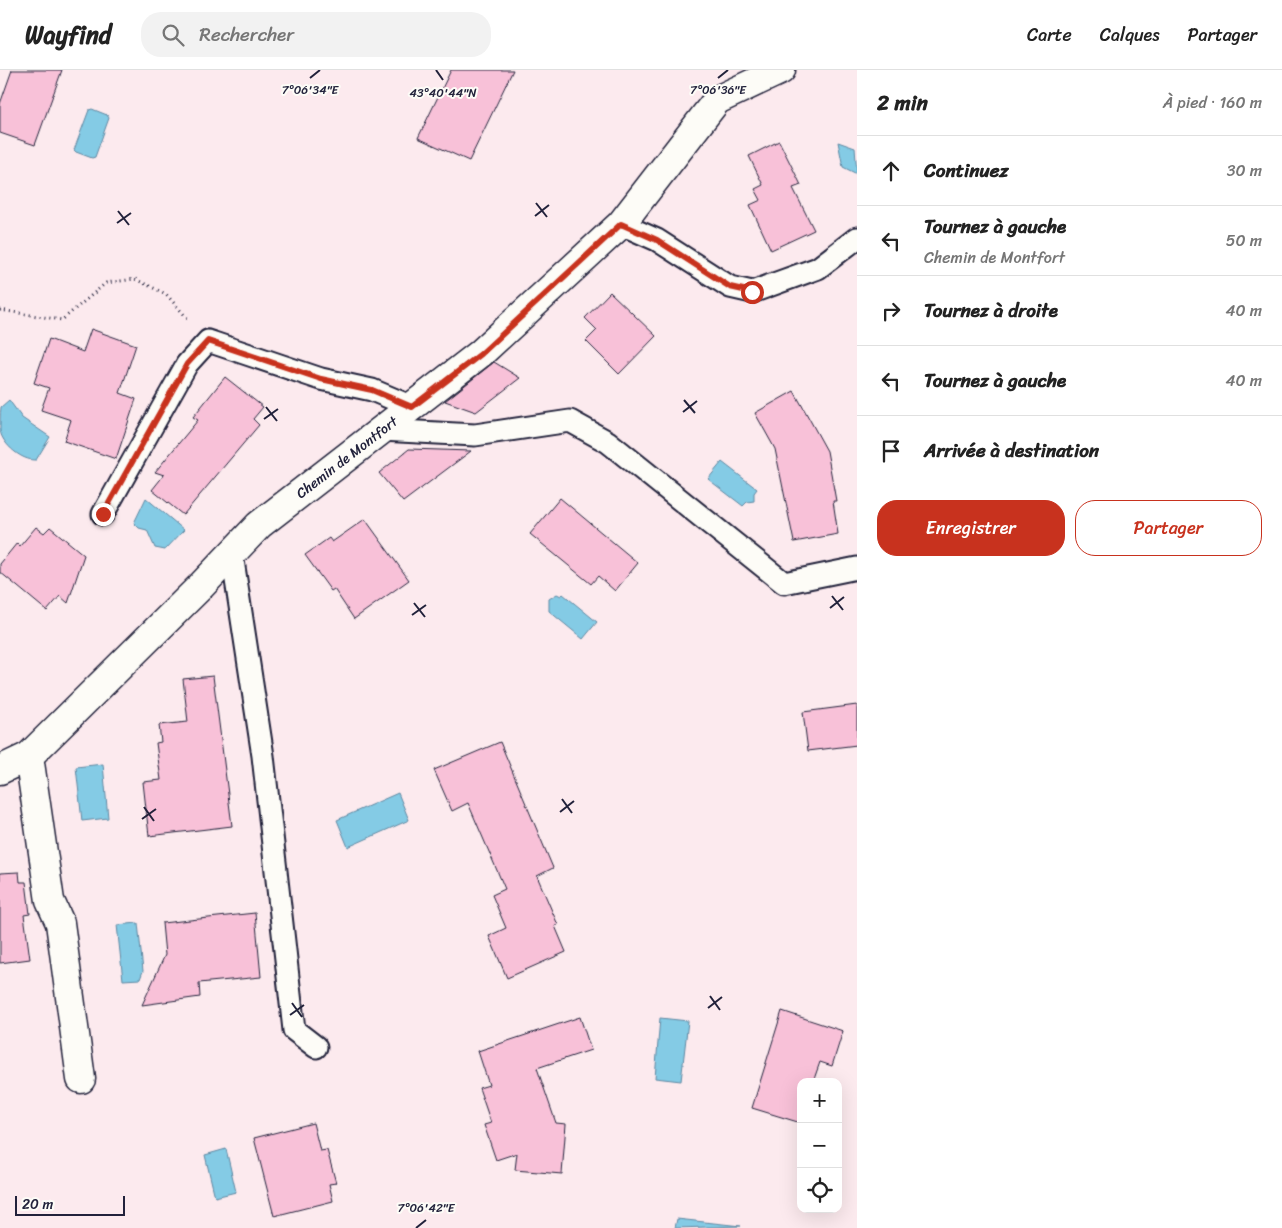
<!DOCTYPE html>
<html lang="fr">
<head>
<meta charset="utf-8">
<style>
	:root { --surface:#fff; --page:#f2f2f2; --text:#222; --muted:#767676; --line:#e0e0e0; --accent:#c8321e }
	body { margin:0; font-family:Sriracha,sans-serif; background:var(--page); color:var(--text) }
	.controls { position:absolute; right:15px; bottom:15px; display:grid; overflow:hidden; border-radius:10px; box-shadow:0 5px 20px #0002 }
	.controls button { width:45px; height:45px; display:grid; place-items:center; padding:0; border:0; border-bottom:1px solid var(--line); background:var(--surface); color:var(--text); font:25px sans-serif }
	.scale { position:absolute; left:15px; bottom:12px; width:110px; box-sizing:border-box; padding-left:5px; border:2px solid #22223b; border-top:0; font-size:14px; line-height:18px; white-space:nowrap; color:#22223b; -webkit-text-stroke:4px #fdfcf7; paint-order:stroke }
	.stop { position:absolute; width:15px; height:15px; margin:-11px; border:4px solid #c8321e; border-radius:50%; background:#fff }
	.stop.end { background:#c8321e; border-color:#fff; box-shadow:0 1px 5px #0008 }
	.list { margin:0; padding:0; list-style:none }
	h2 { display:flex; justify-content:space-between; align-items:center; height:65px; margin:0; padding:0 20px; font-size:21px }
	h2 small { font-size:16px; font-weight:400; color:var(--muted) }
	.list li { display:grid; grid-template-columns:32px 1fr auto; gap:15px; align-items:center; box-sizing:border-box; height:70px; padding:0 20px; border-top:1px solid var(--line) }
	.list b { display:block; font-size:19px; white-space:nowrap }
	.list p { margin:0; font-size:16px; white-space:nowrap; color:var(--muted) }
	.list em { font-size:16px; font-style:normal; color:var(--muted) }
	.actions { display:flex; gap:10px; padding:15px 20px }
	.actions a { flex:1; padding:11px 0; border:1px solid var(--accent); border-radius:20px; text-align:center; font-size:18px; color:var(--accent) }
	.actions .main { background:var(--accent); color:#fff }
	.icon { flex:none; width:28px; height:28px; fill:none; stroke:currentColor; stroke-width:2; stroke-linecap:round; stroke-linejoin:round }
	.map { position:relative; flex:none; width:857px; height:1158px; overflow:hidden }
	header { display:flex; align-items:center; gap:30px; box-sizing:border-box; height:70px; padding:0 25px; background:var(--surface); border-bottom:1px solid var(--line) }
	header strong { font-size:24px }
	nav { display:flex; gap:28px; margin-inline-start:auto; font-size:18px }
	.search { width:350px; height:45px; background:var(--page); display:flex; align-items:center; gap:12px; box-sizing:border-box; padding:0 18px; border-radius:20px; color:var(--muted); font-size:19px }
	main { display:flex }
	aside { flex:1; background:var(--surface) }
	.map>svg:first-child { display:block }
	.water { fill:#84cbe5; stroke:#5d87a1 }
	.building { fill:#f8c1d8; stroke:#22223b }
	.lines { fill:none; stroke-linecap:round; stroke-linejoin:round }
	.lane-casing { stroke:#22223b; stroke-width:25 }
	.street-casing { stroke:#22223b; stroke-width:31 }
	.path { stroke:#22223b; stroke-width:3; stroke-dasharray:1 4; stroke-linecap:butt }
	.lane { stroke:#fdfcf7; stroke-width:21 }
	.street { stroke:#fdfcf7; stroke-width:28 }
	.route { stroke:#c8321e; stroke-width:6 }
	.ticks { fill:none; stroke:#22223b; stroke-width:2 }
	.labels { text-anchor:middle; stroke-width:4; stroke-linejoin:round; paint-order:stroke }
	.street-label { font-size:14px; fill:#22223b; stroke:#fdfcf7 }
	.ticks-label { font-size:12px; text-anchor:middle; fill:#22223b; stroke:#fdfcf7; stroke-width:4; stroke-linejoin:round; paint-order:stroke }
</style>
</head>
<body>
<header>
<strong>Wayfind</strong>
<div class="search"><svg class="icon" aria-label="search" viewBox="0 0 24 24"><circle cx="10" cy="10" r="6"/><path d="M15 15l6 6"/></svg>Rechercher</div>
<nav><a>Carte</a><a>Calques</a><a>Partager</a></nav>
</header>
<main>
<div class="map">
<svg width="857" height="1158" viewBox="0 0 857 1158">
	<rect width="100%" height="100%" fill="#fceaee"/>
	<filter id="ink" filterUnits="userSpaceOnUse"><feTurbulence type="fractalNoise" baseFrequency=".02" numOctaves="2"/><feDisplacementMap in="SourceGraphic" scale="10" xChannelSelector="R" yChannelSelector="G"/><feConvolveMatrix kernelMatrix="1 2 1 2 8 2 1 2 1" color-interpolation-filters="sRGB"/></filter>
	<g filter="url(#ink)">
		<g class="water">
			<path d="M 92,39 L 107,45 L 109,48 L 95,87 L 92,88 L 76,82 L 74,80 L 89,40 Z"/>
			<path d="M 838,72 L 855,78 L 857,104 L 843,97 Z"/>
			<path d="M 9,330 L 22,348 L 50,367 L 36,390 C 22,391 3,375 0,361 C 0,354 0,344 1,337 Z"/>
			<path d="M 722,392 L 757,419 L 754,423 L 754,431 L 747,432 L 743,436 L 708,409 Z"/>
			<path d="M 146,428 L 184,460 L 165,480 L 155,478 L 147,460 L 139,458 L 134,453 Z"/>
			<path d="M 557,524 L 561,526 L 563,524 L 597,552 L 583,569 L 549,541 L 549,529 Z"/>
			<path d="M 103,694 L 108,748 L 82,751 L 76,697 Z"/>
			<path d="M 398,723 L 409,750 L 348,777 L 337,750 Z"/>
			<path d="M 138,853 L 143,901 L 140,909 L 123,910 L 117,855 Z"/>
			<path d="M 660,948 L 688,951 L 681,1011 L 655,1008 Z"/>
			<path d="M 226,1079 L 236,1122 L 215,1127 L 205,1085 Z"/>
			<path d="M 677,1149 L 741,1156 L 675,1158 Z"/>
		</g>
		<g class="building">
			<path d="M 12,0 L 62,0 L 35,75 L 0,63 L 0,34 Z"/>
			<path d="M 451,0 L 513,0 L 469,91 L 418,68 Z"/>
			<path d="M 779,71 L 801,115 L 793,118 L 814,160 L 771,180 L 750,135 L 761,130 L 755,119 L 763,115 L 749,86 Z"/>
			<path d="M 610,222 L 656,266 L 619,304 L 586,271 L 597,260 L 585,248 Z"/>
			<path d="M 91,259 L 136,275 L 120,323 L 136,329 L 116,389 L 64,371 L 71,350 L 41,340 L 49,318 L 34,313 L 49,269 L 83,282 Z"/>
			<path d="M 494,292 L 520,308 L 476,342 L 445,331 Z"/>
			<path d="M 225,307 L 263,337 L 253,349 L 259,355 L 183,445 L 152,420 L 164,405 L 155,402 L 198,350 L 193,347 Z"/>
			<path d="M 794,321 L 827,381 L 836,431 L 833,431 L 838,464 L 794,472 L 775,379 L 755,343 Z"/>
			<path d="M 409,379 L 471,381 L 403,432 L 379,403 Z"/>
			<path d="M 560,428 L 638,493 L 615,521 L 598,506 L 591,514 L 530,464 Z"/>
			<path d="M 365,449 L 409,510 L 354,549 L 334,519 L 331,521 L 305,485 L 329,468 L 332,472 Z"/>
			<path d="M 36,457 L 44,463 L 50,457 L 84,485 L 68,533 L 60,526 L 47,541 L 0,502 L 0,494 L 17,473 L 20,476 Z"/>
			<path d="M 213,606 L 232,756 L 149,766 L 143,712 L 161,710 L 156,673 L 161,672 L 159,655 L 188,652 L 183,609 Z"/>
			<path d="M 857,635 L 857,675 L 808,681 L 803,642 Z"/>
			<path d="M 500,672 L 553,798 L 537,806 L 558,855 L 555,856 L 566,882 L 507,908 L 489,866 L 506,858 L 492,825 L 505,819 L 468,733 L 452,741 L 434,700 Z"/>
			<path d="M 19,802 L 20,812 L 26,812 L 30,844 L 24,845 L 30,889 L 0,893 L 0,803 Z"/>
			<path d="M 255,843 L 261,907 L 199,913 L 200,927 L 142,935 L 165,885 L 162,853 Z"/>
			<path d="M 782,941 L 843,961 L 832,996 L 820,992 L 813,1012 L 801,1012 L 801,1053 L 752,1038 Z"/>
			<path d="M 580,947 L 591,980 L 537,998 L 556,1053 L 566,1054 L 562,1104 L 515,1100 L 517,1083 L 496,1090 L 484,1055 L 491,1053 L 479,1018 L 489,1015 L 478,981 Z"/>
			<path d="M 313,1053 L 320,1081 L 327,1080 L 336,1113 L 329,1114 L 333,1131 L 274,1146 L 254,1068 Z"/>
		</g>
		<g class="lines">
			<defs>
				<g id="lane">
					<path d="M 621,154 L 657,170 L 730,217 L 752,222 L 818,198 L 857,168"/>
					<path d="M 381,360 L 475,365 L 570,351 L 608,372 L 784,513 L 857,498"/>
					<path d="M 103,444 L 187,294 L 208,271 L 321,309 L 372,320 L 412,337"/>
					<path d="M 232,484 L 263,686 L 294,960 L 316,977"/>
				</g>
				<g id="street">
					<path d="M 29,686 L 50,831 L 60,853 L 81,1009"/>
					<path id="s1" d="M 0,700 L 29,686 L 201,516 L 259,455 L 481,283 L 621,154 L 717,30 L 781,0"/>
				</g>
			</defs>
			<use href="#lane" class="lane-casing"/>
			<use href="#street" class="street-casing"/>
			<path class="path" d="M 0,240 L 62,250 L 106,213 L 135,209 L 166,224 L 189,250"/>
			<use href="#lane" class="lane"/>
			<use href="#street" class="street"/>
		</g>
	</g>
	<g class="lines" filter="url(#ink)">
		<path class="route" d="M 103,444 L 187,294 L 208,271 L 321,309 L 372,320 L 412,337 L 481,284 L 621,154 L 657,170 L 730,217 L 752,222"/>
	</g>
	<path class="ticks" d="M 436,0 L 443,10M 310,8 L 320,0M 718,8 L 728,0M 536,133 L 547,147M 118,141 L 129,155M 535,146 L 549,135M 117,153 L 131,143M 684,330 L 695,343M 266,337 L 277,351M 683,342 L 697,331M 264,349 L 278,339M 832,526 L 843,540M 414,533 L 425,547M 830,538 L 844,527M 412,545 L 426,535M 562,729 L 572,743M 144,737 L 154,751M 560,742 L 574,731M 142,749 L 156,739M 710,926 L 720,940M 292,933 L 302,947M 708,938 L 722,927M 290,945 L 304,935M 416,1158 L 426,1150"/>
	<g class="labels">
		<g class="street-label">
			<text dy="5" stroke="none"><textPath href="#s1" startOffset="469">Chemin de Montfort</textPath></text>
		</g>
	</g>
	<g class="ticks-label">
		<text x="310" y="24">7°06'34"E</text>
		<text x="718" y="24">7°06'36"E</text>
		<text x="443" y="27">43°40'44"N</text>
		<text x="426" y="1142">7°06'42"E</text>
	</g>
</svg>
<div class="controls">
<button>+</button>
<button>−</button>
<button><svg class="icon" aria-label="locate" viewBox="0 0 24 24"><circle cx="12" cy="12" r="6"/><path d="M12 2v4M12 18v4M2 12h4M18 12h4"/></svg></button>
</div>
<div class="scale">20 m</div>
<div class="stop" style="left:752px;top:222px"></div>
<div class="stop end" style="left:103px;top:444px"></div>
</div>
<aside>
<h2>2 min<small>À pied · 160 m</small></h2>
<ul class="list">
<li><svg class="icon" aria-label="ahead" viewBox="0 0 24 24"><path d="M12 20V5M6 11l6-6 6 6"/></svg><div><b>Continuez</b></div><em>30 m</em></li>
<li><svg class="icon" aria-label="left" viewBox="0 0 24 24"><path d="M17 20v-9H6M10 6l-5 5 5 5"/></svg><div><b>Tournez à gauche</b><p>Chemin de Montfort</p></div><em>50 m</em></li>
<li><svg class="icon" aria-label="right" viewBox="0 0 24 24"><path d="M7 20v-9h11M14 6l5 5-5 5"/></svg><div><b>Tournez à droite</b></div><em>40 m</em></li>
<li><svg class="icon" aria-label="left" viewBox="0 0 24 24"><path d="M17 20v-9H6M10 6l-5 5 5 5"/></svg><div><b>Tournez à gauche</b></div><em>40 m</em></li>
<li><svg class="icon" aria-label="arrive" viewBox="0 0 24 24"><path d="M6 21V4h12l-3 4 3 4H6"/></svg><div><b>Arrivée à destination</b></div></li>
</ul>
<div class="actions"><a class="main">Enregistrer</a><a>Partager</a></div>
</aside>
</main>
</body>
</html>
